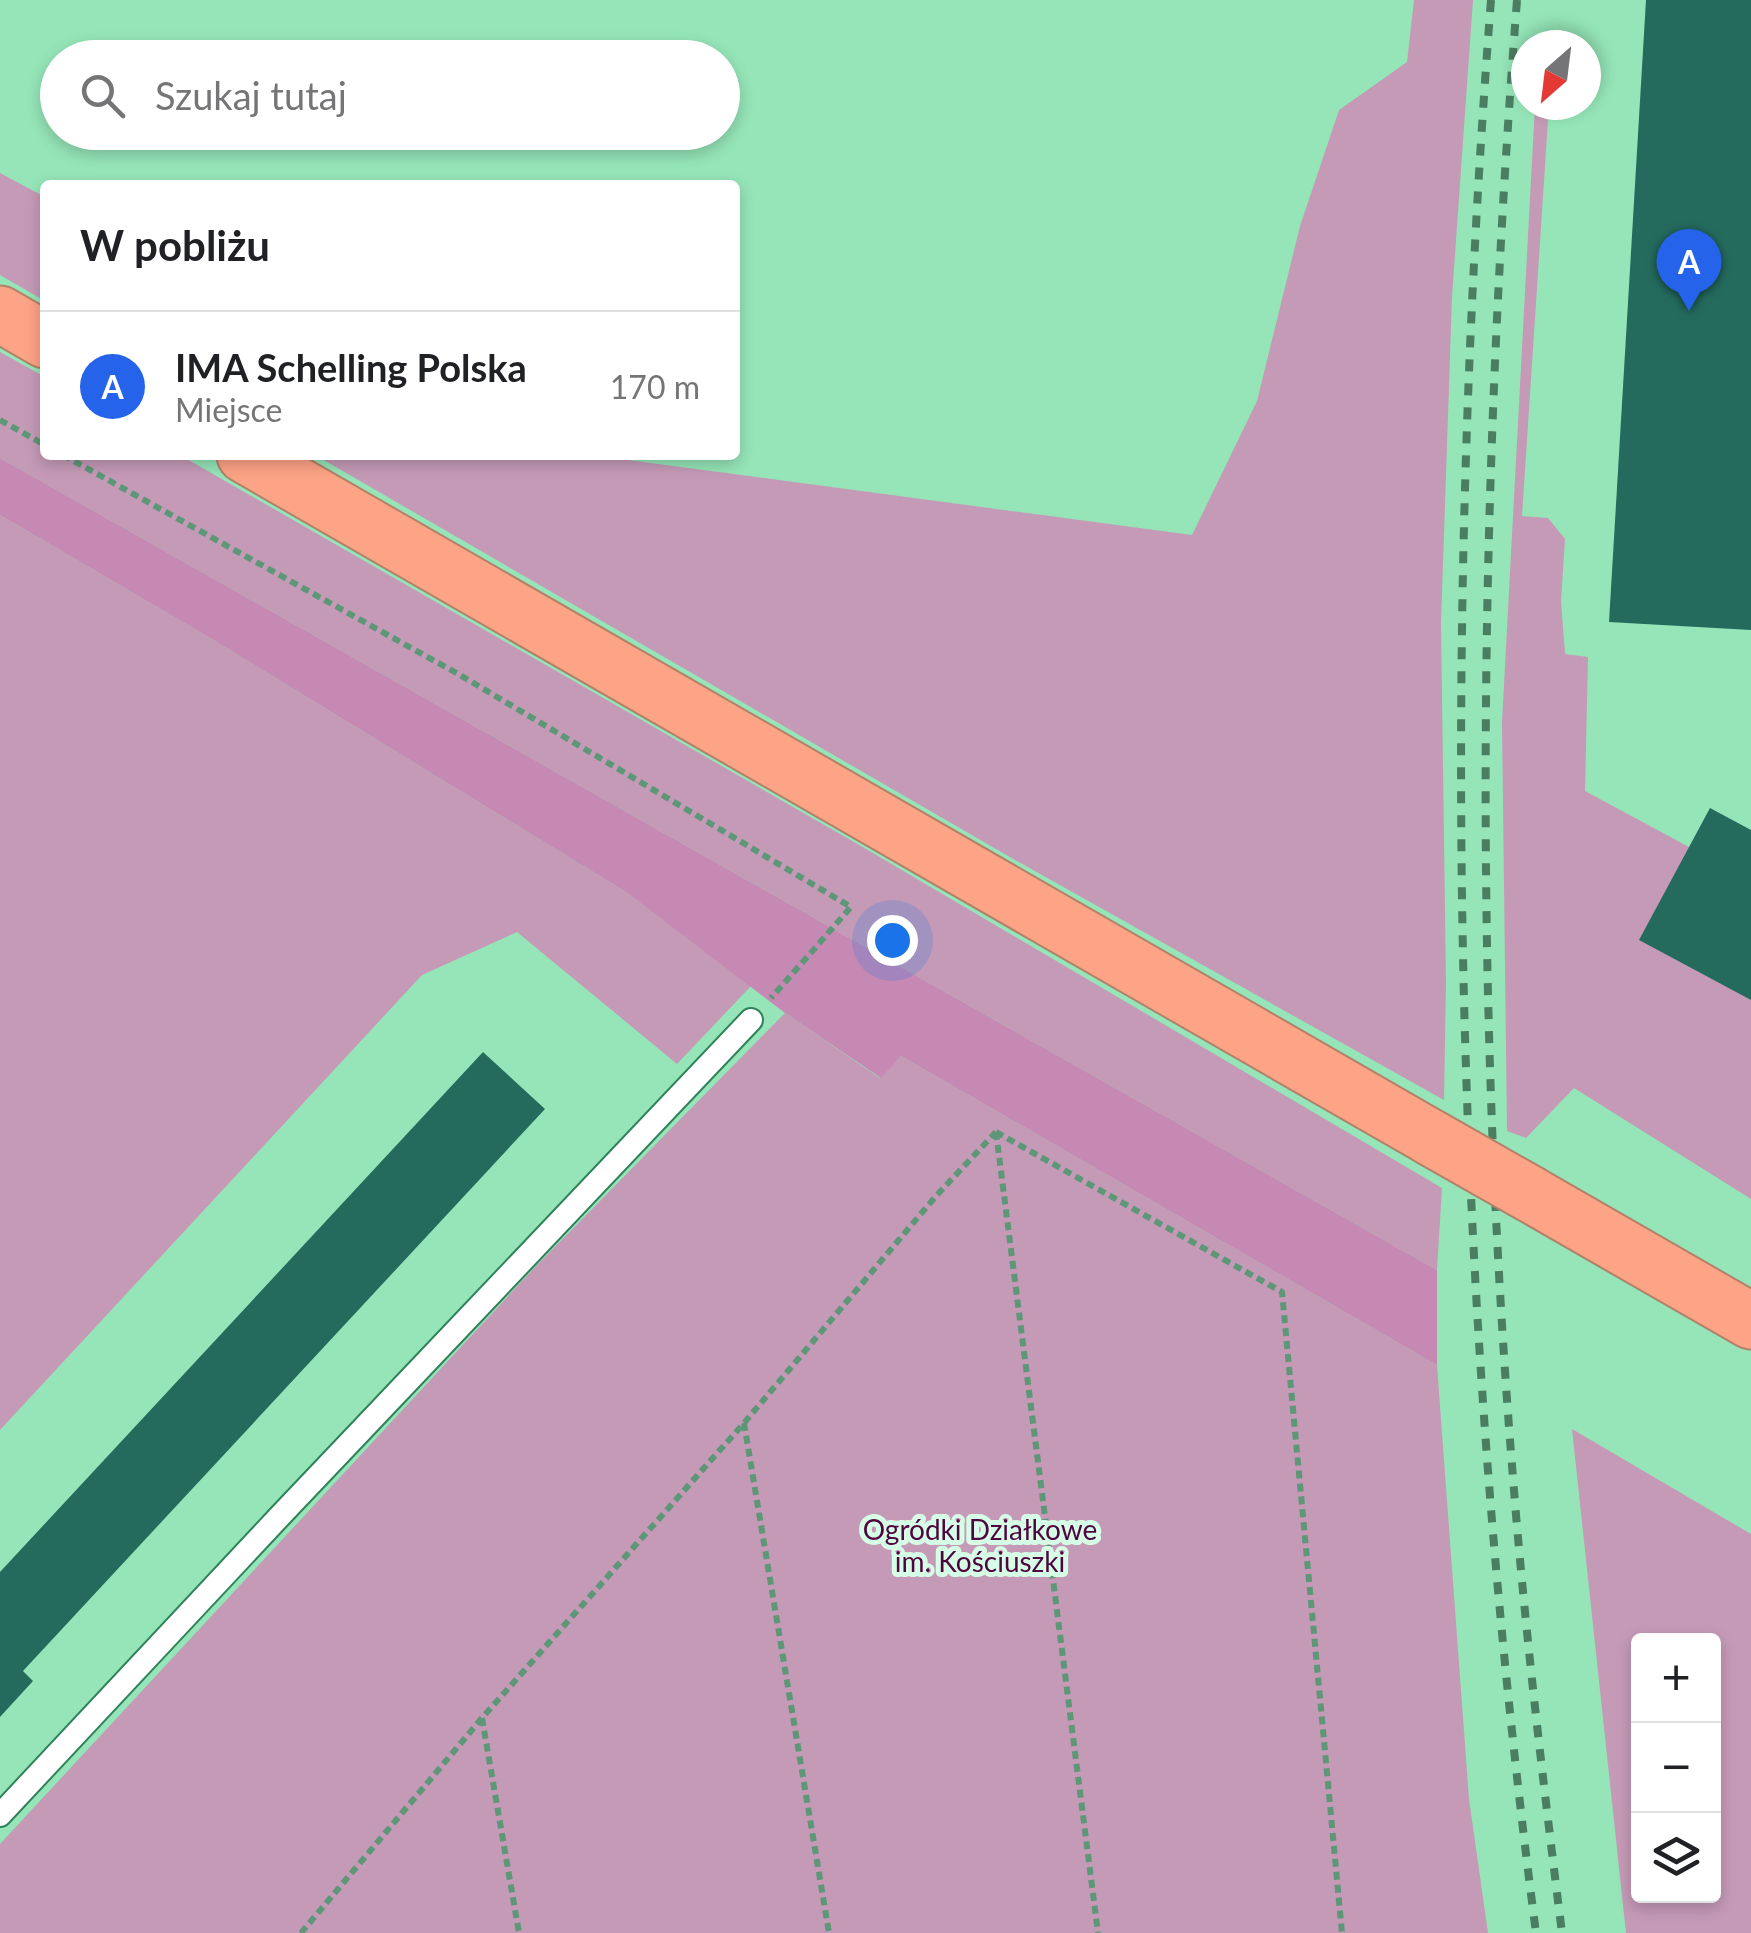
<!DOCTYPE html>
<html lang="pl">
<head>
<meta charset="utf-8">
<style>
	:root { --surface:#fff; --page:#f2f2f2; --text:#202124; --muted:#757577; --line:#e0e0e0; --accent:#2563eb }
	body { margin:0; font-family:Lato,sans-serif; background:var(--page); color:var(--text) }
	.controls { position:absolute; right:30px; bottom:30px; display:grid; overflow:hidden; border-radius:10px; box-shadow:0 5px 15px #0003 }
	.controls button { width:90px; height:90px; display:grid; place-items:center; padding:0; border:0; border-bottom:2px solid var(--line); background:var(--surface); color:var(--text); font:50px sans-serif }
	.compass { position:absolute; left:1511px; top:30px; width:90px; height:90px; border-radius:50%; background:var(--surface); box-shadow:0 5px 15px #0003; rotate:208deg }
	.you { position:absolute; left:892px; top:940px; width:35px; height:35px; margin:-25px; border:8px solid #fff; border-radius:50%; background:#1a73e8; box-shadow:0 0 0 15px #1a73e833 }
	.badge { display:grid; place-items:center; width:65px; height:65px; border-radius:50%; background:var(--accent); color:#fff; font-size:32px; font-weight:700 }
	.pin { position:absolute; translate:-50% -82px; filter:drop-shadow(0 2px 5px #0008) }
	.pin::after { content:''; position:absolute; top:52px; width:35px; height:30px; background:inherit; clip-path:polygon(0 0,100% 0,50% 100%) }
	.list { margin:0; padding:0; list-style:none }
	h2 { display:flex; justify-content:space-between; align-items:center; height:130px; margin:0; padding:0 40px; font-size:42px }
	h2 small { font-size:32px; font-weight:400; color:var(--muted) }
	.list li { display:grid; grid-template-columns:65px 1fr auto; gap:30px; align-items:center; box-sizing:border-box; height:150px; padding:0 40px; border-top:2px solid var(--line) }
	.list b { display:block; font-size:38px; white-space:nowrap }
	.list p { margin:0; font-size:32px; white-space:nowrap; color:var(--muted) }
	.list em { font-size:32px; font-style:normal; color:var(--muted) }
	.icon { flex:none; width:55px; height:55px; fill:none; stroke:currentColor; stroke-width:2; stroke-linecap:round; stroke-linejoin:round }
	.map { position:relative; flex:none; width:1751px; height:1933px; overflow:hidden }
	.search { position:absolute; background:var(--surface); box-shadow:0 5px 15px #0003; left:40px; top:40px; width:700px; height:110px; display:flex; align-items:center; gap:25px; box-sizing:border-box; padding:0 35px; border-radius:55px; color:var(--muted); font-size:38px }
	.panel { position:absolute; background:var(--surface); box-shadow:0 5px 15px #0003; left:40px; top:180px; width:700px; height:280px; border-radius:10px }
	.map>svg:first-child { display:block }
	.green { fill:#c59ab7; fill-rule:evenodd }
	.forest { fill:#c689b3 }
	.building { fill:#246b5e }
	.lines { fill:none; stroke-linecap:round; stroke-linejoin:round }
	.lane-casing { stroke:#30825a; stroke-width:26 }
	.highway-casing { stroke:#b18269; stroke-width:59 }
	.path { stroke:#5d9777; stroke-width:6; stroke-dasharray:8 5; stroke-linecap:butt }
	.lane { stroke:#fff; stroke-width:22 }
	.highway { stroke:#fda386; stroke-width:55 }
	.rail { stroke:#4b7d61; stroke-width:8; stroke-dasharray:12 12; stroke-linecap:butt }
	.highway-bridge-casing { stroke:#b18269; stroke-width:59; stroke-linecap:butt }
	.highway-bridge { stroke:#fda386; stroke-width:55 }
	.labels { text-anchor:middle; stroke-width:10; stroke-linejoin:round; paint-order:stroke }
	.park-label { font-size:28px; fill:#4f0540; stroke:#d6fde5 }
</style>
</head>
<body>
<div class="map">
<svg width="1751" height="1933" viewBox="0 0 1751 1933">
	<rect width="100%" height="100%" fill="#95e5b8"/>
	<g class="green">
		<path d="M 1414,0 L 1473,0 L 1452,297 L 1441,623 L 1446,983 L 1444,1100 L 1015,860 L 315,455 L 590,455 L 1192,535 L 1257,401 L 1300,226 L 1339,110 L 1407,62 Z"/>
		<path d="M 1535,105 L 1549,105 L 1522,516 L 1548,518 L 1565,539 L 1561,601 L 1565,654 L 1588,657 L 1585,791 L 1689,847 L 1751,1000 L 1751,1199 L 1574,1088 L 1526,1138 L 1507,1131 L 1502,722 Z"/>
		<path d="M 0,173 L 45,197 L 45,301 L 0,275 Z"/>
		<path d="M 0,352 L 45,377 L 45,455 L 180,455 L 861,846 L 1442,1188 L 1437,1270 L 0,458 Z"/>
		<path d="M 0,515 L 210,638 L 626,892 L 751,986 L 677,1064 L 517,932 L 422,975 L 0,1430 Z"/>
		<path d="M 785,1013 L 880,1078 L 901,1056 L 1437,1365 L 1469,1799 L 1488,1933 L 0,1933 L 0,1844 L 535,1267 Z"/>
		<path d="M 1572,1429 L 1751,1534 L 1751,1933 L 1626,1933 ZM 1638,1640 L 1714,1640 L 1714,1896 L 1638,1896 Z"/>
	</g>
	<path class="forest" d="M 0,458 L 1437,1270 L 1437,1365 L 901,1056 L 881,1078 L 785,1013 L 626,892 L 210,638 L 0,515 Z"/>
	<g class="building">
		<path d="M 1646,0 L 1751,0 L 1751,630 L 1609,622 Z"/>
		<path d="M 1710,808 L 1751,830 L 1751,1000 L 1639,940 Z"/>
		<path d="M 483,1052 L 545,1109 L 23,1671 L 33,1681 L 0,1717 L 0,1572 Z"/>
	</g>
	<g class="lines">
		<defs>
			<path id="lane" d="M 0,1815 L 279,1517 L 751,1020"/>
			<g id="highway">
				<path d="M 0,314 L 45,340"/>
				<path d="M 245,455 L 1430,1137"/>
				<path d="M 1532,1195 L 1751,1321"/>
			</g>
		</defs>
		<use href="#lane" class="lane-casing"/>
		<use href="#highway" class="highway-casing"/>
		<g class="path">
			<path d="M 0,420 L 45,445"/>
			<path d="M 63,455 L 460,675 L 851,907 L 771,998"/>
			<path d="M 996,1132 L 1282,1292 L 1342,1933"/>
			<path d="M 996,1132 L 1098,1933"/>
			<path d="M 744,1423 L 829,1933"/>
			<path d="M 482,1718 L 519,1933"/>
			<path d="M 301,1933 L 482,1718 L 744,1423 L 936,1196 L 996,1132"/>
		</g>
		<use href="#lane" class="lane"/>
		<use href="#highway" class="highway"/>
		<g class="rail">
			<path d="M 1491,0 C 1441,644 1452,1292 1536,1933"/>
			<path d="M 1517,0 C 1479,491 1473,987 1513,1478 C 1525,1630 1543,1782 1562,1933"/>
		</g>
		<defs>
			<path id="highway-bridge" d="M 1430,1137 L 1532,1195"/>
		</defs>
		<use href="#highway-bridge" class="highway-bridge-casing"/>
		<use href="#highway-bridge" class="highway-bridge"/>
	</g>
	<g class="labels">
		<g class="park-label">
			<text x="980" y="1540">Ogródki Działkowe<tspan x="980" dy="32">im. Kościuszki</tspan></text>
		</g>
	</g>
</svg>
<div class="controls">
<button>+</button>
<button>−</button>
<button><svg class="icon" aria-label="layers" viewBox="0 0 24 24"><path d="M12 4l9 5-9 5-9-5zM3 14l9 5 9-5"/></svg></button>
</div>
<svg class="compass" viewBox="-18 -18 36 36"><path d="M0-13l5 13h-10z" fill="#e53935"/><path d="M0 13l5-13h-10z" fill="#757577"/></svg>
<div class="you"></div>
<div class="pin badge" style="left:1689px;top:311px">A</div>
<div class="search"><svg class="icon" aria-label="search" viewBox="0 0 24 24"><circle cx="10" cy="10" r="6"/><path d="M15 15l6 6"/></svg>Szukaj tutaj</div>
<section class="panel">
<h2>W pobliżu<small></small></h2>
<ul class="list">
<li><span class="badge">A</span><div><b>IMA Schelling Polska</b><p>Miejsce</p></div><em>170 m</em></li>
</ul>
</section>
</div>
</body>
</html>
